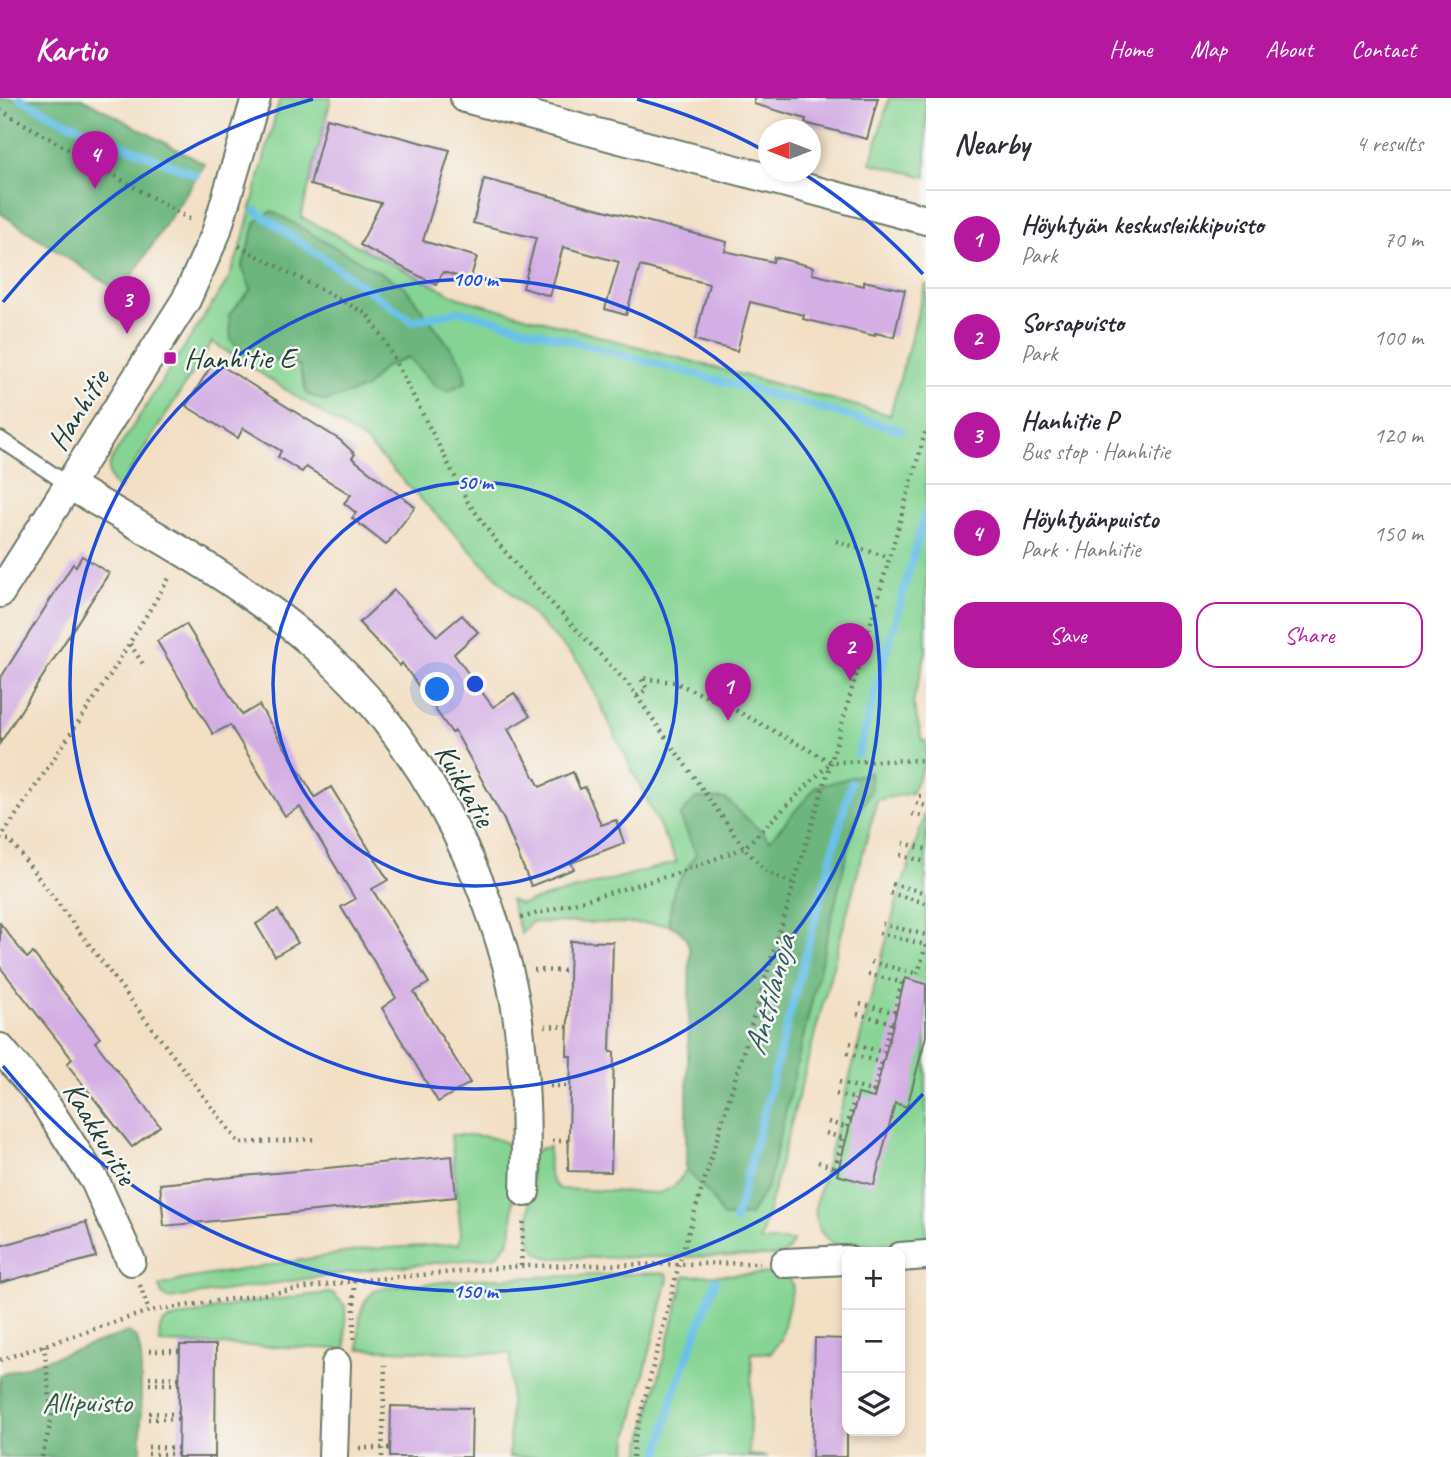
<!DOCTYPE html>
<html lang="en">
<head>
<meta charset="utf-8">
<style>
	:root { --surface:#fff; --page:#f2f2f3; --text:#2b2b33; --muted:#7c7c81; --line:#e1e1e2; --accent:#b5179e }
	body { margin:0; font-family:Caveat,sans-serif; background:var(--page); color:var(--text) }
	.controls { position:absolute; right:21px; bottom:21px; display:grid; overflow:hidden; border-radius:14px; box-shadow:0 4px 10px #0003 }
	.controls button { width:63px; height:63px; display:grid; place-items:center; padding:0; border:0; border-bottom:2px solid var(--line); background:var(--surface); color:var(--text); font:35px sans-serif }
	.compass { position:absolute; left:758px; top:21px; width:63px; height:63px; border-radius:50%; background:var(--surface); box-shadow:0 4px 10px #0003; rotate:270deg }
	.you { position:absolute; left:438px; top:592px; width:24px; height:24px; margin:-18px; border:5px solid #fff; border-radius:50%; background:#1a73e8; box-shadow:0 0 0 10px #1a73e833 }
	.badge { display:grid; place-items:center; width:46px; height:46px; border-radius:50%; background:var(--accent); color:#fff; font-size:23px; font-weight:700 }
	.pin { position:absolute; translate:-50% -58px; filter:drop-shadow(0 2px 4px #0008) }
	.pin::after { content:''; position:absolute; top:37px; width:24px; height:21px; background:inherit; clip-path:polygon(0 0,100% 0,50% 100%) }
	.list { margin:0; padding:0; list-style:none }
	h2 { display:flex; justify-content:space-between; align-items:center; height:91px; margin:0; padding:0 28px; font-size:30px }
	h2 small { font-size:23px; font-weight:400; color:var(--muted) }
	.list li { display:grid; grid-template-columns:46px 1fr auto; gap:21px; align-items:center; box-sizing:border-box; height:98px; padding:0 28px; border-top:2px solid var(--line) }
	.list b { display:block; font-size:26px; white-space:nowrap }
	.list p { margin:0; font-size:23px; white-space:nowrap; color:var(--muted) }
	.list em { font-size:23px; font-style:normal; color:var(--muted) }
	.actions { display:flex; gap:14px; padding:21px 28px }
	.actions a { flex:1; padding:16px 0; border:2px solid var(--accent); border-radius:21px; text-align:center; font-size:24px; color:var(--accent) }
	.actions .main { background:var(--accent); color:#fff }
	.icon { flex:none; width:38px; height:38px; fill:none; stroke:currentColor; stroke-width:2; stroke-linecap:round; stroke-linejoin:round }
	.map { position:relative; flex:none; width:926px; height:1359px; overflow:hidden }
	header { display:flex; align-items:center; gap:42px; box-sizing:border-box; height:98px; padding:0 35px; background:var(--accent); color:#fff }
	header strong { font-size:33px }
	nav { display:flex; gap:38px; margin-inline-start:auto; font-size:24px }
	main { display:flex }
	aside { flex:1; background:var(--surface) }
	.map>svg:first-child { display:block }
	.green { fill:#85d493; stroke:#528864; stroke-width:2; fill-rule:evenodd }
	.forest { fill:#6cb67d; stroke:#467a58; stroke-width:2 }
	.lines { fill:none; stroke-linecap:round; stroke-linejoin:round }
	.stream { stroke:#6bc1e8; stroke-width:8 }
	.building { fill:#d4afe5 }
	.service-casing { stroke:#697666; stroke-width:18 }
	.minor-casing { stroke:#697666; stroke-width:32 }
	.path { stroke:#697666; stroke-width:4.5; stroke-dasharray:2 5; stroke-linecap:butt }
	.service { stroke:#fff; stroke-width:14 }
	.minor { stroke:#fff; stroke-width:28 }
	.ring { fill:none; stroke:#1d4ed8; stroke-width:3.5 }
	.poi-dot { fill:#b5179e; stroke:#f6f6f2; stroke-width:2.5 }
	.labels { text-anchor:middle; stroke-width:5; stroke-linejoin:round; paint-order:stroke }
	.poi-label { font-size:30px; fill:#1f3d34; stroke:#f6f6f2; text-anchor:start }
	.street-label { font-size:30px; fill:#1f3d34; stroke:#f6f6f2 }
	.park-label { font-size:30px; fill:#335b47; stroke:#f6f6f2 }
	.water-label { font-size:32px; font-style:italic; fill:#325e61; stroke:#f6f6f2 }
	.centre { fill:#1d4ed8; stroke:#f6f6f2; stroke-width:3.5 }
	.ring-label { font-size:21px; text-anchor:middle; font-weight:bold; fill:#1d4ed8; stroke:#f6f6f2; stroke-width:5; stroke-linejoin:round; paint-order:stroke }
</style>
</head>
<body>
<header>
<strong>Kartio</strong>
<nav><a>Home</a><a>Map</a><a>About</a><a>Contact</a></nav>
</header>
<main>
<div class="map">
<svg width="926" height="1359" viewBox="0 0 926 1359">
	<rect width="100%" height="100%" fill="#f6f6f2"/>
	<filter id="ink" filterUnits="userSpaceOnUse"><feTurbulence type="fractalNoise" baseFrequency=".0143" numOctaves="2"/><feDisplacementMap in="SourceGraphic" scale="14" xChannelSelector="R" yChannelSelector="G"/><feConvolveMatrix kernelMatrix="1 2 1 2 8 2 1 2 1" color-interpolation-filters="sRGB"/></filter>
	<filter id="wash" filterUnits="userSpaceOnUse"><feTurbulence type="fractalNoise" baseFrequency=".00686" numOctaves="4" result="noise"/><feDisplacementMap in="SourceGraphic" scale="28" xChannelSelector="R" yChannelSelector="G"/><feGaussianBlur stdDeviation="1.57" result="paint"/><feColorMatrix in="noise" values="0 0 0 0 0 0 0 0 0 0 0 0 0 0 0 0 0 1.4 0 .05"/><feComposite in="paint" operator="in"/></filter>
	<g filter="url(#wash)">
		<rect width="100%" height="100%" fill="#f3dfc4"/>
		<g class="green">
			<path d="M 280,0 L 331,0 L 301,119 L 459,200 L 890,317 L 926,185 L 926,554 L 913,604 L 922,643 L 926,643 L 926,664 L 911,695 L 877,702 L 760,1143 L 793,1143 C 790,1152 787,1155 777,1158 L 552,1160 C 538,1159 532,1150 529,1137 L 531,1057 L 539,1051 L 549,1049 C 549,1065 545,1082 560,1091 L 659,1095 C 674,1090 679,1085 686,1071 L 690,853 C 687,838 681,832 668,826 L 531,824 L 521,836 L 510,802 L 521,806 L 677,764 L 581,567 L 365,343 L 212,244 L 118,392 C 108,381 106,372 113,359 L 229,180 L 241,148 ZM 256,124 L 448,293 L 435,288 L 408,259 L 383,270 L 366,290 L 325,303 L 307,296 L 299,267 L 244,256 L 229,217 L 251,191 L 242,169 Z"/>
			<path d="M 889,0 L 926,0 L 926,79 L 871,65 Z"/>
			<path d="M 926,713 L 926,1143 L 838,1148 C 819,1138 814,1126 816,1105 L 895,810 Z"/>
			<path d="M 451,1037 C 475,1037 494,1036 514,1050 L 512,1132 L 508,1145 L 495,1159 L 365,1172 L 169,1201 L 162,1196 L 159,1188 L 185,1181 L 368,1151 L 459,1146 L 461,1137 Z"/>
			<path d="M 661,1175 L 667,1176 L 668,1181 L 628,1340 L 626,1359 L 509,1359 L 511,1256 L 359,1251 C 359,1228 356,1200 381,1190 L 475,1181 Z"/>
			<path d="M 785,1175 L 793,1188 L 781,1241 L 771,1255 L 752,1255 L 749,1357 L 767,1359 L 640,1359 L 642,1344 L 685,1178 Z"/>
			<path d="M 327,1195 L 334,1196 L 345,1208 L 346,1251 L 160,1245 C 159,1235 158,1227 168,1222 L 234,1207 Z"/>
		</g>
		<g class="forest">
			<path d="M 0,0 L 82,0 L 205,66 L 121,195 L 0,115 Z"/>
			<path d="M 272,113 L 405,189 L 463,266 L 466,284 L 448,293 L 435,288 L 408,259 L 383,270 L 366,290 L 325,303 L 307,296 L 299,267 L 244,256 L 231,242 L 229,217 L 251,191 L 242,169 L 256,124 Z"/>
			<path d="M 870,674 L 871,692 L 855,722 L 768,1087 L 750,1117 L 723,1119 L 711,1098 L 686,1071 L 690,853 C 687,838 681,832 668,826 L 674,791 L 696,756 L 680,718 L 696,700 L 726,701 L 770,742 L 816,689 Z"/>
			<path d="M 129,1234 L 137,1240 L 141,1258 L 141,1359 L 0,1359 L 0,1277 Z"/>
		</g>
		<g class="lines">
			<g class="stream">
				<path d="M 20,0 L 64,23 L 196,77"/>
				<path d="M 256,113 L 412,223 L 461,213 L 901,332"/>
				<path d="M 858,656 L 926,412"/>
				<path d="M 735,1123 L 851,685"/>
				<path d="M 658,1359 L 674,1295 L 716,1182"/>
			</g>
		</g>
		<g id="blocks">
			<g class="building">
				<path d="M 754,0 L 878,0 L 867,41 L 805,25 L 806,21 L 754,6 Z"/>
				<path d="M 327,20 L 450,52 L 423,143 L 477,159 L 470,182 L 443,174 L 436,187 L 360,147 L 381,105 L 310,87 Z"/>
				<path d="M 484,81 L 727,144 L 725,153 L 773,164 L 774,159 L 813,169 L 812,176 L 864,188 L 864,183 L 905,192 L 894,239 L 875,235 L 875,238 L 803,221 L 804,217 L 750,204 L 737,253 L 695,242 L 709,186 L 640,168 L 626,217 L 605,211 L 619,164 L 563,149 L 550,198 L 523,190 L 536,140 L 473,125 Z"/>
				<path d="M 214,263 L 340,342 L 355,356 L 352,360 L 415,409 L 386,447 L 352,420 L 356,415 L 344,405 L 351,397 L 306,369 L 302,374 L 278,359 L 281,353 L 243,330 L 238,340 L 186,308 Z"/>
				<path d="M 82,458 L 109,475 L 0,645 L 0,581 L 73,466 L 76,468 Z"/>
				<path d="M 394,492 L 437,538 L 462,517 L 478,534 L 454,556 L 493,609 L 514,595 L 530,618 L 508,631 L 540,689 L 573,674 L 580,691 L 585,689 L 601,727 L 616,722 L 624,745 L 571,765 L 574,771 L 531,788 L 504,722 L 455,633 L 452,635 L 402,565 L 400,568 L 359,525 Z"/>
				<path d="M 186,526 L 242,617 L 259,607 L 315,699 L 331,689 L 388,782 L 372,791 L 429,885 L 414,894 L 470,985 L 438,1004 L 382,910 L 396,900 L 341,809 L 355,801 L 300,709 L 285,718 L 230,627 L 213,636 L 157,543 Z"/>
				<path d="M 278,812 L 298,845 L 275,858 L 256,826 Z"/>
				<path d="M 0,825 L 27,860 L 33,855 L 100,940 L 95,944 L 160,1028 L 132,1049 L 67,966 L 72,961 L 0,869 Z"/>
				<path d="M 570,843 L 613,844 L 610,954 L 614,954 L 611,1074 L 568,1073 L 571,958 L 567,958 Z"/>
				<path d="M 905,880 L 926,886 L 926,938 L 907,1009 L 895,1005 L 874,1087 L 837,1077 L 858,996 L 874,1000 Z"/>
				<path d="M 452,1058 L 456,1099 L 164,1128 L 160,1086 Z"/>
				<path d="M 86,1124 L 96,1159 L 0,1185 L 0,1148 Z"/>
				<path d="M 815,1240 L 847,1241 L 847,1359 L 812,1359 Z"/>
				<path d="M 180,1247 L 216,1247 L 215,1359 L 178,1359 Z"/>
				<path d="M 391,1308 L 472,1310 L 471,1359 L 390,1359 Z"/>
			</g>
		</g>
	</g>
	<g filter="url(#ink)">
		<use href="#blocks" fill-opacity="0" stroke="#697666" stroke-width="2"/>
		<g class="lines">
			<defs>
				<path id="service" d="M 0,341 L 69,387"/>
				<g id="minor">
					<path d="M 465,0 L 926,122"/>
					<path d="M 69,387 C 133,425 199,460 259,504 C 301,534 347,574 379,614 C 448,699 506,822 519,930 C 526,985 527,1039 525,1094"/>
					<path d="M 0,495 L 186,202 L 216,135 L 256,0"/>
					<path d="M 0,950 L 39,996 L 95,1083 L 131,1163"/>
					<path d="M 900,1159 L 926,1157"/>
					<path d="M 785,1165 L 847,1162"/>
					<path d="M 333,1359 L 336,1266"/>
				</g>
			</defs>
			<use href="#service" class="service-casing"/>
			<use href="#minor" class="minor-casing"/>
			<g class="path">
				<path d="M 0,12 L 193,123"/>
				<path d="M 239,148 L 367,216 L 386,245 L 468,404 L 496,443 L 527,479 L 628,586 L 744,750 L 767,774 L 792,785"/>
				<path d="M 836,443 L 888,459"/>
				<path d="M 130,546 L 143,566"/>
				<path d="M 637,598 L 647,591 L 641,580 L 674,584 L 726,607 L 831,664 L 926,662"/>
				<path d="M 919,698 L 926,697"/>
				<path d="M 916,705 L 926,708"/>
				<path d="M 912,716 L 926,719"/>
				<path d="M 0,741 L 10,742 L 239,1045 L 316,1041"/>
				<path d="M 0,741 L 110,577 L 171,477"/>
				<path d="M 903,745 L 926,751"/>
				<path d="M 900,757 L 926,764"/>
				<path d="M 892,786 L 926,795"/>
				<path d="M 890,795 L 926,805"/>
				<path d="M 521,820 L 675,776 L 744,750 L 830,665"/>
				<path d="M 882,826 L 926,837"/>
				<path d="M 879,835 L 926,847 L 918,876"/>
				<path d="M 871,864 L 918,876"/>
				<path d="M 534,872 L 569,873"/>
				<path d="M 868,876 L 904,885"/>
				<path d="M 860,906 L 897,915"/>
				<path d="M 894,914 L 902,885"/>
				<path d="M 857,916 L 894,925"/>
				<path d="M 545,928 L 568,929"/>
				<path d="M 850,945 L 886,955"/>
				<path d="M 883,954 L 891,924"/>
				<path d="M 847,955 L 883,965"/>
				<path d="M 839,984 L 875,994"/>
				<path d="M 550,988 L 570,988"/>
				<path d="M 873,994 L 881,964"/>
				<path d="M 836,996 L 856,1001"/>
				<path d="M 828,1024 L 848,1030"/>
				<path d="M 847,1029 L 854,1001"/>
				<path d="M 826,1035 L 845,1041"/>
				<path d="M 552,1043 L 569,1043"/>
				<path d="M 818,1064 L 838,1071"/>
				<path d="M 835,1070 L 843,1040"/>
				<path d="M 521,1168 L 524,1119"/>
				<path d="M 354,1183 L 354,1246"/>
				<path d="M 140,1187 L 149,1213"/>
				<path d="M 149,1253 L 180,1253"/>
				<path d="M 0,1262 L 149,1213 L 354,1183 L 521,1168 L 760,1165"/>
				<path d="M 149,1279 L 179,1280"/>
				<path d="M 149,1286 L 179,1286"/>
				<path d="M 149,1315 L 179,1316"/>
				<path d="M 148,1321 L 179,1321"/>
				<path d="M 148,1349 L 178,1350"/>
				<path d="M 359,1350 L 390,1350"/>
				<path d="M 148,1356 L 178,1356"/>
				<path d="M 42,1359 L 52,1319 L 44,1247"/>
				<path d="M 382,1359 L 385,1267"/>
				<path d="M 633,1359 L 634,1343 L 679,1166 L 831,664 L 926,332"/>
			</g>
			<use href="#service" class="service"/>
			<use href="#minor" class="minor"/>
		</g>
	</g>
	<g class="ring">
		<circle cx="475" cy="586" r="202"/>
		<circle cx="475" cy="586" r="405"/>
		<path d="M923 996A607 607 0 0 1 3 968M3 204A607 607 0 0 1 313 1M637 1A607 607 0 0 1 765 53M801 74A607 607 0 0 1 923 176"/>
	</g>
	<rect class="poi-dot" x="163" y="253" width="14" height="14" rx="3.5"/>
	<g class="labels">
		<g class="poi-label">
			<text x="184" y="270">Hanhitie E</text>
		</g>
		<g class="street-label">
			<text transform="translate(78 312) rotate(-58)" y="10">Hanhitie</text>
			<text transform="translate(465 687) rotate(60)" y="10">Kuikkatie</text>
			<text transform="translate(100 1035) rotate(59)" y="10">Kaakkuritie</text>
		</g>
		<g class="park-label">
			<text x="87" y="1314">Allipuisto</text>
		</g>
		<g class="water-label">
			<text transform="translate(769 897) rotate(-75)" y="11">Anttilanoja</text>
		</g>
	</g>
	<circle cx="475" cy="586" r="10" class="centre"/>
	<g class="ring-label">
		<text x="475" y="188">100 m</text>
		<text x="475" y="391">50 m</text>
		<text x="475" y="1200">150 m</text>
	</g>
</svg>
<div class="controls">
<button>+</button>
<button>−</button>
<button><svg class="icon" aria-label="layers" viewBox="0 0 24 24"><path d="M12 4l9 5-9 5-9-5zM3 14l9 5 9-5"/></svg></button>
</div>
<svg class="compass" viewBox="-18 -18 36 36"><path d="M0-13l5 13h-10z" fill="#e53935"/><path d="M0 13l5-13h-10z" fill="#7c7c81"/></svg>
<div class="you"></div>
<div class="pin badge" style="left:728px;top:623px">1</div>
<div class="pin badge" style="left:850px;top:583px">2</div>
<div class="pin badge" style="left:127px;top:236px">3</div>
<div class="pin badge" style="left:95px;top:91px">4</div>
</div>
<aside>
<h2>Nearby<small>4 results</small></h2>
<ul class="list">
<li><span class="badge">1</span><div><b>Höyhtyän keskusleikkipuisto</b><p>Park</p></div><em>70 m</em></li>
<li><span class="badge">2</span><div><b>Sorsapuisto</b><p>Park</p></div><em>100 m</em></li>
<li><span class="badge">3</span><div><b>Hanhitie P</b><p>Bus stop · Hanhitie</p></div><em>120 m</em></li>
<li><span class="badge">4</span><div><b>Höyhtyänpuisto</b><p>Park · Hanhitie</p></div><em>150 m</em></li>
</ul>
<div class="actions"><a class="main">Save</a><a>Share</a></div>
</aside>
</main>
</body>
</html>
